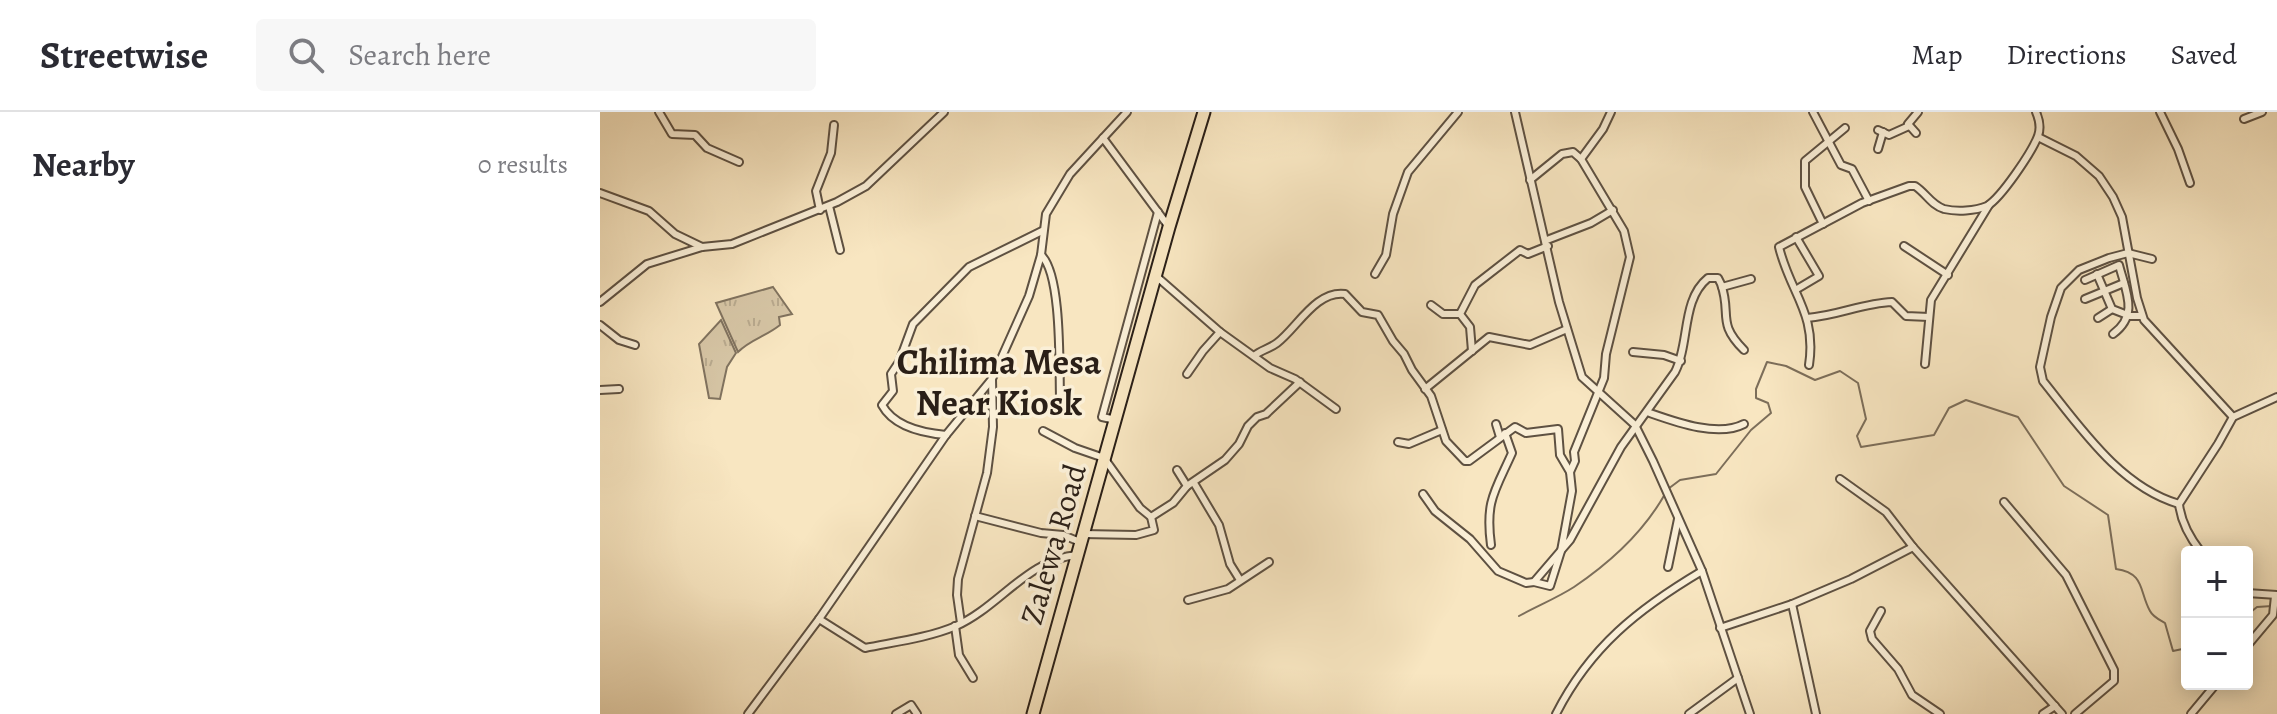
<!DOCTYPE html>
<html lang="en">
<head>
<meta charset="utf-8">
<style>
	:root { --surface:#fff; --page:#f7f7f7; --text:#2b2b33; --muted:#7c7c81; --line:#e1e1e2 }
	body { margin:0; font-family:Alegreya,serif; background:var(--page); color:var(--text) }
	.controls { position:absolute; right:24px; bottom:24px; display:grid; overflow:hidden; border-radius:8px; box-shadow:0 4px 20px #0003 }
	.controls button { width:72px; height:72px; display:grid; place-items:center; padding:0; border:0; border-bottom:2px solid var(--line); background:var(--surface); color:var(--text); font:40px sans-serif }
	.list { margin:0; padding:0; list-style:none }
	h2 { display:flex; justify-content:space-between; align-items:center; height:104px; margin:0; padding:0 32px; font-size:34px }
	h2 small { font-size:26px; font-weight:400; color:var(--muted) }
	.icon { flex:none; width:44px; height:44px; fill:none; stroke:currentColor; stroke-width:2; stroke-linecap:round; stroke-linejoin:round }
	.map { position:relative; flex:none; width:1677px; height:602px; overflow:hidden }
	header { display:flex; align-items:center; gap:48px; box-sizing:border-box; height:112px; padding:0 40px; background:var(--surface); border-bottom:2px solid var(--line) }
	header strong { font-size:38px }
	nav { display:flex; gap:44px; margin-inline-start:auto; font-size:28px }
	.search { width:560px; height:72px; background:var(--page); display:flex; align-items:center; gap:20px; box-sizing:border-box; padding:0 28px; border-radius:8px; color:var(--muted); font-size:30px }
	main { display:flex }
	aside { flex:1; background:var(--surface) }
	.map>svg:first-child { display:block }
	.grass { fill:url(#grass-tufts); stroke:#80725e; stroke-width:2 }
	.lines { fill:none; stroke-linecap:round; stroke-linejoin:round }
	.stream { stroke:#7c6e5a; stroke-width:2 }
	.street-casing { stroke:#5e5142; stroke-width:10 }
	.highway-casing { stroke:#2a1f17; stroke-width:15 }
	.street { stroke:#faefd7; stroke-width:6 }
	.highway { stroke:#f8e6c1; stroke-width:11 }
	.labels { text-anchor:middle; stroke-width:7; stroke-linejoin:round; paint-order:stroke }
	.street-label { font-size:32px; fill:#2a1f17; stroke:#faefd7 }
	.quarter-label { font-size:36px; font-weight:bold; fill:#2a1f17; stroke:#faefd7 }
</style>
</head>
<body>
<header>
<strong>Streetwise</strong>
<div class="search"><svg class="icon" aria-label="search" viewBox="0 0 24 24"><circle cx="10" cy="10" r="6"/><path d="M15 15l6 6"/></svg>Search here</div>
<nav><a>Map</a><a>Directions</a><a>Saved</a></nav>
</header>
<main>
<aside>
<h2>Nearby<small>0 results</small></h2>
<ul class="list">
</ul>
</aside>
<div class="map">
<svg width="1677" height="602" viewBox="0 0 1677 602">
	<defs>
		<pattern id="grass-tufts" width="24" height="20" patternUnits="userSpaceOnUse" patternTransform="scale(2)"><rect width="24" height="20" fill="#d5c4a4"/><path d="M3 7l-1-3M5 7V3M7 7l1-3M15 17l-1-3M17 17v-4M19 17l1-3" fill="none" stroke="#b7a88c"/></pattern>
	</defs>
	<rect width="100%" height="100%" fill="#f8e6c1"/>
	<filter id="stains"><feTurbulence type="fractalNoise" baseFrequency=".0025" numOctaves="4"/><feColorMatrix values="0 0 0 0 .2 0 0 0 0 .09 0 0 0 0 .02 0 0 0 .5 -.17"/></filter>
	<radialGradient id="worn" r=".72"><stop offset=".6" stop-color="#630" stop-opacity="0"/><stop offset="1" stop-color="#630" stop-opacity=".3"/></radialGradient>
	<g class="grass">
		<path d="M 173,175 L 192,202 L 179,205 L 180,213 C 165,225 151,227 138,240 L 116,191 Z"/>
		<path d="M 121,208 L 136,241 L 127,255 L 120,287 L 109,286 L 99,232 Z"/>
	</g>
	<g class="lines">
		<g class="stream">
			<path d="M 1068,377 L 1080,368 L 1116,362 L 1151,318 L 1171,301 L 1168,291 L 1156,286 L 1156,277 L 1167,250 L 1186,254 L 1215,268 L 1240,259 L 1258,271 L 1266,307 L 1257,324 L 1261,335 L 1334,323 L 1349,296 L 1366,288 L 1418,305 L 1464,374 L 1508,403 L 1516,457 C 1545,461 1539,479 1550,499 C 1553,505 1560,508 1565,511 L 1573,539 L 1587,536"/>
			<path d="M 1647,503 L 1657,495 L 1672,494"/>
			<path d="M 919,504 C 937,494 957,486 974,475 C 1011,450 1043,421 1065,382"/>
		</g>
		<defs>
			<g id="street">
				<path d="M 59,0 L 72,22 L 95,23 L 107,36 L 139,50"/>
				<path d="M 915,0 L 959,190 L 982,265 L 1035,313 L 1053,349 L 1102,459 L 1150,602"/>
				<path d="M 1213,0 L 1241,53 L 1252,57 L 1269,89"/>
				<path d="M 1560,0 L 1578,37 L 1590,71"/>
				<path d="M 1644,7 L 1662,0"/>
				<path d="M 1278,18 L 1289,23 L 1309,14"/>
				<path d="M 1316,21 L 1308,12 L 1318,0"/>
				<path d="M 1438,25 L 1476,44 L 1499,64 L 1513,85 L 1522,105 L 1537,186 L 1544,208 L 1633,305"/>
				<path d="M 503,26 L 569,115"/>
				<path d="M 1278,37 L 1283,20"/>
				<path d="M 981,47 L 1003,17 L 1011,0"/>
				<path d="M 930,68 L 962,42 L 973,40 L 981,47 L 1024,119 L 1030,145 L 1006,242 L 1004,266 L 974,340 L 975,349 L 970,360"/>
				<path d="M 0,81 L 49,99 L 75,122 L 102,135"/>
				<path d="M 229,94 L 240,138"/>
				<path d="M 220,98 L 216,79 L 231,41 L 234,13"/>
				<path d="M 1223,112 L 1205,75 L 1205,49 L 1245,16"/>
				<path d="M 1196,125 L 1219,164 L 1197,177"/>
				<path d="M 947,128 L 991,111 L 1013,98"/>
				<path d="M 1304,134 L 1348,163"/>
				<path d="M 441,143 C 462,162 459,254 460,285"/>
				<path d="M 1552,147 L 1528,141 L 1509,146 L 1479,158 L 1461,176 L 1451,205 L 1440,255 L 1443,269 C 1480,315 1520,375 1579,392"/>
				<path d="M 775,162 L 786,143 L 793,102 L 808,60 L 858,0"/>
				<path d="M 1497,162 L 1512,197 L 1530,204 L 1542,204"/>
				<path d="M 556,164 L 620,220 L 670,256 L 695,267 L 736,297"/>
				<path d="M 1485,168 L 1519,153 C 1526,180 1539,203 1513,222"/>
				<path d="M 1122,175 L 1151,167"/>
				<path d="M 1485,187 L 1524,171"/>
				<path d="M 0,190 L 47,152 L 102,135 L 132,132 L 237,90 L 266,74 L 344,0"/>
				<path d="M 831,193 L 843,202 L 860,202"/>
				<path d="M 1207,206 C 1237,204 1263,191 1292,190 L 1306,204 L 1329,205"/>
				<path d="M 1498,206 L 1512,197"/>
				<path d="M 0,213 L 19,228 L 35,233"/>
				<path d="M 872,239 L 870,215 L 860,202 L 875,173 L 920,138 L 928,142 L 948,134"/>
				<path d="M 1033,240 L 1064,243 L 1081,249"/>
				<path d="M 654,244 C 661,238 669,237 677,231 C 697,216 716,178 745,182 L 762,200 L 778,203 L 793,229 L 804,242 L 812,258 L 831,284 L 846,329 L 865,349 L 869,349 L 915,315 L 926,321 L 958,317 L 960,343 L 970,360 L 972,379 L 961,439 L 950,474 L 934,470"/>
				<path d="M 1325,252 L 1331,188 L 1389,93"/>
				<path d="M 1209,253 C 1217,201 1190,181 1179,135 L 1262,91 L 1309,74 L 1315,74 C 1326,81 1331,93 1344,97 C 1357,100 1375,99 1387,94 C 1401,86 1432,40 1438,24 C 1441,16 1439,7 1436,0"/>
				<path d="M 587,262 L 603,239 L 620,220"/>
				<path d="M 825,277 L 889,225 L 930,233 L 967,217"/>
				<path d="M 0,278 L 19,277"/>
				<path d="M 1047,300 C 1073,309 1117,326 1144,312"/>
				<path d="M 516,308 L 502,305 L 558,100"/>
				<path d="M 896,312 L 900,325"/>
				<path d="M 443,319 L 475,336 L 504,346 L 540,396 L 551,405 L 554,418 L 536,423 L 483,422"/>
				<path d="M 346,323 C 323,321 294,315 282,293 L 293,279 L 291,262 L 299,250 L 313,212 L 369,155 L 442,119"/>
				<path d="M 798,330 L 809,332 L 842,318"/>
				<path d="M 1240,367 L 1286,400 L 1313,435 L 1462,602"/>
				<path d="M 594,371 L 619,413 L 630,452 L 640,468"/>
				<path d="M 587,374 L 625,348 L 639,332 L 648,314 L 657,305 L 666,302 L 700,270"/>
				<path d="M 823,382 L 835,399 L 870,427 L 898,459 L 926,471 L 934,470 L 970,428 L 1021,335 L 1075,260 C 1090,231 1081,188 1108,166 L 1118,166 L 1121,172 C 1132,203 1116,210 1144,238"/>
				<path d="M 1404,390 L 1466,463 L 1514,558 L 1514,569 L 1475,602"/>
				<path d="M 375,404 L 441,421 L 463,423 L 480,430"/>
				<path d="M 551,405 L 573,391 L 587,374 L 577,358"/>
				<path d="M 891,433 C 885,389 895,379 912,341 L 905,321"/>
				<path d="M 1601,440 C 1590,426 1581,410 1579,392 L 1618,332 L 1633,305 L 1677,285"/>
				<path d="M 459,444 L 463,423"/>
				<path d="M 1068,455 L 1078,407"/>
				<path d="M 1647,481 L 1677,483"/>
				<path d="M 588,488 L 628,477 L 669,450"/>
				<path d="M 1192,492 L 1216,602"/>
				<path d="M 1281,499 L 1270,519 L 1272,527 L 1298,557 L 1312,583 L 1340,602"/>
				<path d="M 219,507 L 265,536 C 294,530 328,526 356,514 C 399,495 428,447 477,443"/>
				<path d="M 361,511 L 357,483 L 358,467 L 387,361 L 393,315 L 392,267"/>
				<path d="M 355,514 L 359,543 L 373,566"/>
				<path d="M 1120,516 L 1192,492 L 1251,467 L 1313,435"/>
				<path d="M 1647,534 L 1673,503 L 1675,484"/>
				<path d="M 148,602 L 219,507 L 346,323 L 392,267 L 429,184 L 441,143 L 446,102 L 470,62 L 527,0"/>
				<path d="M 296,602 L 311,593 L 317,602"/>
				<path d="M 956,602 C 990,535 1038,497 1102,459"/>
				<path d="M 1089,602 L 1138,566"/>
				<path d="M 1443,602 L 1455,594"/>
				<path d="M 1591,602 L 1616,572"/>
			</g>
			<path id="highway" d="M 433,602 L 569,115 L 604,0"/>
		</defs>
		<use href="#street" class="street-casing"/>
		<use href="#highway" class="highway-casing"/>
		<use href="#street" class="street"/>
		<use href="#highway" class="highway"/>
	</g>
	<g class="labels">
		<g class="street-label">
			<text transform="translate(453 432) rotate(-74)" y="11">Zalewa Road</text>
		</g>
		<g class="quarter-label">
			<text x="399" y="262">Chilima Mesa<tspan x="399" dy="41">Near Kiosk</tspan></text>
		</g>
	</g>
	<rect width="100%" height="100%" filter="url(#stains)"/>
	<rect width="100%" height="100%" fill="url(#worn)"/>
</svg>
<div class="controls">
<button>+</button>
<button>−</button>
</div>
</div>
</main>
</body>
</html>
